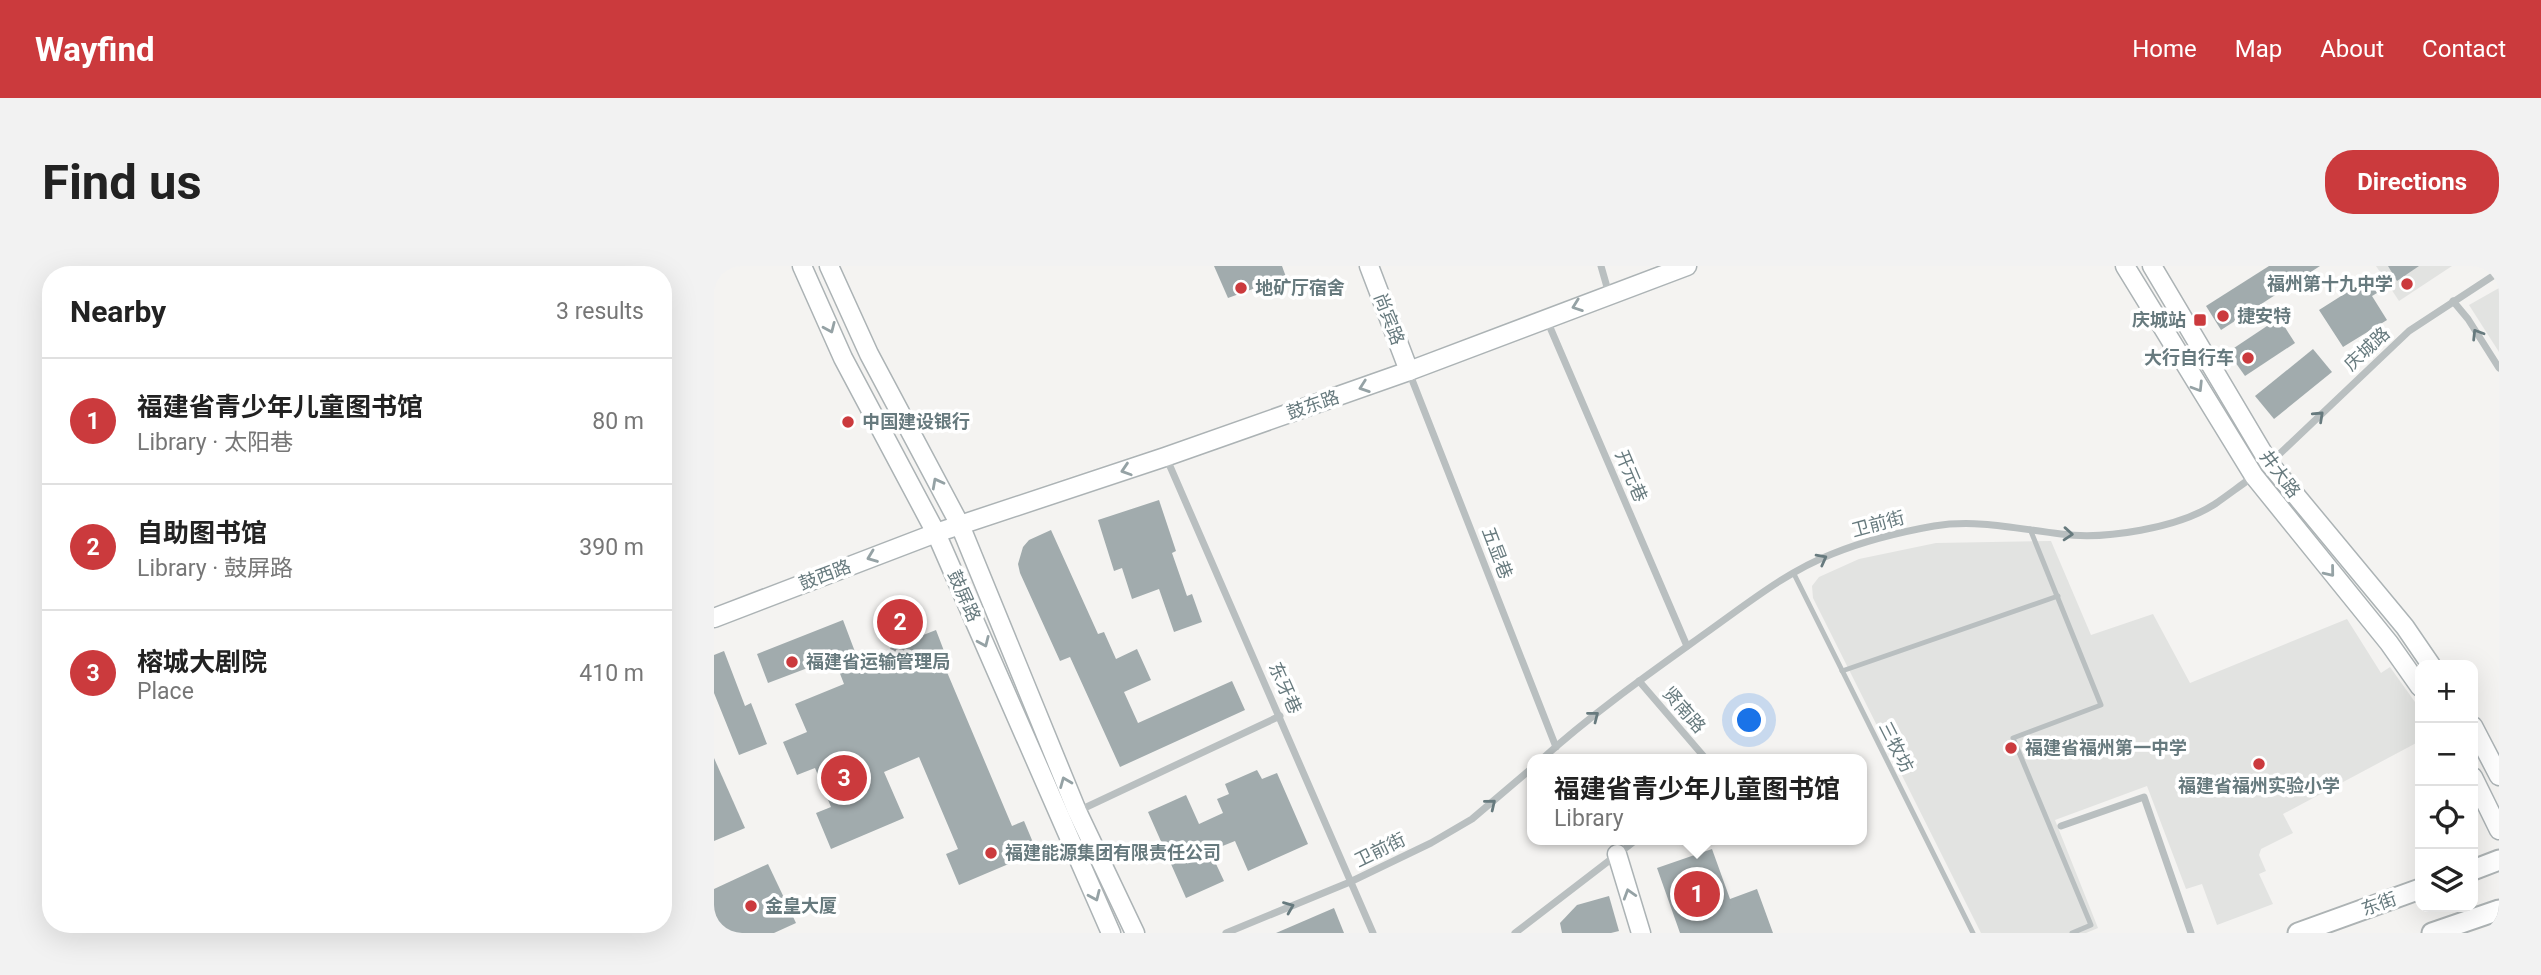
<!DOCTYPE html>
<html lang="en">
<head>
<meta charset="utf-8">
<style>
	:root { --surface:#fff; --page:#f2f2f2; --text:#222; --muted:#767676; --line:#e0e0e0; --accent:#cb3a3d }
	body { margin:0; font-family:Roboto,"Noto Sans SC",sans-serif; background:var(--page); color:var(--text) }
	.controls { position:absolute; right:21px; bottom:21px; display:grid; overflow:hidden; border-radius:14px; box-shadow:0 7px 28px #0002 }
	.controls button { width:63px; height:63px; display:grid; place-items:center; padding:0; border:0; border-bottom:2px solid var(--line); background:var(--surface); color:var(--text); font:35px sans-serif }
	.you { position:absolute; left:1036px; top:455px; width:24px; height:24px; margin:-18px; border:5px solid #fff; border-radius:50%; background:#1a73e8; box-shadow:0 0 0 10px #1a73e833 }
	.badge { display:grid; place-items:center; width:46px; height:46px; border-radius:50%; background:var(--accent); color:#fff; font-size:23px; font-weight:700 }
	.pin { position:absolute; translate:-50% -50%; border:4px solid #fff; box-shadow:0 2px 7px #0006 }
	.popup { position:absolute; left:813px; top:488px; width:340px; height:91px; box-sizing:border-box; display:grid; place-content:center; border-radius:14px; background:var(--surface); filter:drop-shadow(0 2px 5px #0005); font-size:23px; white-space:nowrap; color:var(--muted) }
	.popup b { font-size:26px; color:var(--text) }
	.popup::after { content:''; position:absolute; left:50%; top:100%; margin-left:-14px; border:14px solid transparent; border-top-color:var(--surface) }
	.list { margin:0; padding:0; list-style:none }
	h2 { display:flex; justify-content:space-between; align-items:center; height:91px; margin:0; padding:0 28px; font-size:30px }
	h2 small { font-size:23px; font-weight:400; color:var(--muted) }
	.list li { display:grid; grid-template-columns:46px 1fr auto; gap:21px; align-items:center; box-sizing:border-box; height:126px; padding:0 28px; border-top:2px solid var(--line) }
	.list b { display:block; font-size:26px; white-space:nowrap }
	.list p { margin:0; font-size:23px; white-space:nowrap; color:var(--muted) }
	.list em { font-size:23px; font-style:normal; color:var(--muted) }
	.icon { flex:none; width:38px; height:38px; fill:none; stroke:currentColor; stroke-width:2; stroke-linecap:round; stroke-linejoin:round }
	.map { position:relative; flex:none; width:1785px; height:667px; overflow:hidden; border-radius:28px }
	header { display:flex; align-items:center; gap:42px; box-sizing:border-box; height:98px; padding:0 35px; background:var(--accent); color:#fff }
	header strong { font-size:33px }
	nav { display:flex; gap:38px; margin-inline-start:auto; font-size:24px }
	.intro { display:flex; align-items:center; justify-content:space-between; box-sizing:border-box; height:168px; padding:0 42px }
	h1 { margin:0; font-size:49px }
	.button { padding:18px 32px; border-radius:28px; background:var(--accent); color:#fff; font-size:24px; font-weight:700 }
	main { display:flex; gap:42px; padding:0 42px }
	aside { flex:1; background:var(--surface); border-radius:28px; box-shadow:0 7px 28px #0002 }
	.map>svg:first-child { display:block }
	.built { fill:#e2e3e1 }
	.building { fill:#a1abad }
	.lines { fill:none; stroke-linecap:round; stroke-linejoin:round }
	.secondary-casing { stroke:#acb3b5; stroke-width:21 }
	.primary-casing { stroke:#adb3b4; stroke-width:23 }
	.lane { stroke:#b9bfc0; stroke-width:5 }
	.street { stroke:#b9bfc0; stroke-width:7 }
	.secondary { stroke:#fff; stroke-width:18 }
	.primary { stroke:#fff; stroke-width:19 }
	.oneway { stroke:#95a2a5 }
	.oneway2 { stroke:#677a7e }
	.poi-dot { fill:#cb3a3d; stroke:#fff; stroke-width:2.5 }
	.labels { text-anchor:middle; stroke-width:7; stroke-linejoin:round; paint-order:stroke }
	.poi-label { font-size:18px; font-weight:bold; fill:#677a7e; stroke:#fff; text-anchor:start }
	.street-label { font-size:18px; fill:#677a7e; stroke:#fff }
</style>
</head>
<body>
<header>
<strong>Wayfind</strong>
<nav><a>Home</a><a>Map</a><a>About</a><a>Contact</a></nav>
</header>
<div class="intro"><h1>Find us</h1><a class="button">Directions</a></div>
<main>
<aside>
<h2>Nearby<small>3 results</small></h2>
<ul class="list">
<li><span class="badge">1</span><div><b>福建省青少年儿童图书馆</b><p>Library · 太阳巷</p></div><em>80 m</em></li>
<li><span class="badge">2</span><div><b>自助图书馆</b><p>Library · 鼓屏路</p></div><em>390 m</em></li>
<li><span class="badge">3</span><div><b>榕城大剧院</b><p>Place</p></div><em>410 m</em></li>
</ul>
</aside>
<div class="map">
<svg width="1785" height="667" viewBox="0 0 1785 667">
	<rect width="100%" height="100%" fill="#f4f3f1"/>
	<g class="built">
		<path d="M 1662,0 L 1738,0 L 1685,35 Z"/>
		<path d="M 1785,22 L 1785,86 L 1755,39 Z"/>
		<path d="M 1337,275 L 1377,369 L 1439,348 L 1476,417 L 1633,353 L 1667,407 L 1676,401 L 1706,443 L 1704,466 L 1706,475 L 1569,548 L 1579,567 L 1547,583 L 1545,589 L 1552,605 L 1545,608 L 1559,638 L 1503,659 L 1488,618 L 1472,623 L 1433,520 L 1341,554 L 1384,662 L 1372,667 L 1267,667 L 1099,332 L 1098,320 L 1105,311 L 1145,293 L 1222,277 Z"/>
	</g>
	<g class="building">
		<path d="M 500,0 L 568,0 L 572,11 L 514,32 Z"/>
		<path d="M 1555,0 L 1606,0 L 1507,64 L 1492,40 Z"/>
		<path d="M 1674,0 L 1705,0 L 1683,15 Z"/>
		<path d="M 1654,13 L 1663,27 L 1658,30 L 1673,54 L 1629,81 L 1605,44 Z"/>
		<path d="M 1565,52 L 1581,77 L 1531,110 L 1514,86 Z"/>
		<path d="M 1599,83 L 1618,106 L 1560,153 L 1541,130 Z"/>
		<path d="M 445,234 L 462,285 L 458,287 L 473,330 L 478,328 L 488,356 L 460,366 L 445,323 L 418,333 L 408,302 L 400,305 L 384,254 Z"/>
		<path d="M 337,264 L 384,368 L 390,366 L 402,393 L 423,383 L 437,414 L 410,426 L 424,457 L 518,415 L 531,444 L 406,501 L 356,391 L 346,395 L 306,307 L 304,298 L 309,281 L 315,274 Z"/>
		<path d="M 129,354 L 149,407 L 181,394 L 176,382 L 222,364 L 235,398 L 230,399 L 298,560 L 310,555 L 323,586 L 245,619 L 232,588 L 244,583 L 205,491 L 170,506 L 190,552 L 117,583 L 102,547 L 117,541 L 101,502 L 83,509 L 69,476 L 93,466 L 81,438 L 130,418 L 120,392 L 54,417 L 43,388 Z"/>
		<path d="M 10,385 L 31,440 L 37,437 L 53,478 L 25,489 L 0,427 L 0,389 Z"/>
		<path d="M 0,492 L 31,562 L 0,575 Z"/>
		<path d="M 543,504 L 548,513 L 563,507 L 594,578 L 534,605 L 521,575 L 496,585 L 510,615 L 472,632 L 434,546 L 472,529 L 485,558 L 509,547 L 503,533 L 515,528 L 511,518 Z"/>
		<path d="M 998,583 L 1016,633 L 1043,623 L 1059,667 L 966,667 L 943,602 Z"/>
		<path d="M 54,598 L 82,657 L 60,667 L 3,667 L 0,660 L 0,623 Z"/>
		<path d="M 895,630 L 905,665 L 897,667 L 848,667 L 846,657 L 863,639 Z"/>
		<path d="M 620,642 L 630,667 L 562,667 Z"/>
	</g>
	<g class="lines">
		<defs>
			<g id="secondary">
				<path d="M 88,0 L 129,92 L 222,267 L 397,667"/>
				<path d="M 115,0 L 155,88 L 246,259 L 363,545 L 421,667"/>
				<path d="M 655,0 L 695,105"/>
				<path d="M 1411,0 L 1540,210 L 1675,377 L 1706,421"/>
				<path d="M 1438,0 L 1555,197 L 1691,361 L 1717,399"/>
				<path d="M 0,352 L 222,267 L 451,191 L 695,105 L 973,0"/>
				<path d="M 1759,460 L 1785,510"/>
				<path d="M 1759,511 L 1785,564"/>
				<path d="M 903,588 L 927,667"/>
			</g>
			<g id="primary">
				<path d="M 1759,604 L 1785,594"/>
				<path d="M 1584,667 L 1706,623"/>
				<path d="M 1718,667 L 1785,644"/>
			</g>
		</defs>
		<use href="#secondary" class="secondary-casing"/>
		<use href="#primary" class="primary-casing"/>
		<g class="lane">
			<path d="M 1316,263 L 1387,439 L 1299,472 L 1377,659 L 1358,667"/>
			<path d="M 1080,308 L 1259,667"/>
			<path d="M 1128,405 L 1344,330"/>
		</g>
		<g class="street">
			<path d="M 887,0 L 895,28"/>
			<path d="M 1739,35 L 1754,53 L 1785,102"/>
			<path d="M 832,52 L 973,380"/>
			<path d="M 695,106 L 842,481"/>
			<path d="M 452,191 L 659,667"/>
			<path d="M 1555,198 L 1695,65 L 1785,6"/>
			<path d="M 925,415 L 992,493"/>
			<path d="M 828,493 C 880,446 939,405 996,364 C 1034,337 1074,305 1118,288 C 1150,275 1186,266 1220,260 C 1264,253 1304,263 1347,268 C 1391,274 1464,262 1501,238 C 1514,229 1527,219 1540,210"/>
			<path d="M 364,545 L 566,450"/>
			<path d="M 1347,560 L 1430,531 L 1477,667"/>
			<path d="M 512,667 L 636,616 L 717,577 L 758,553 L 818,502"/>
			<path d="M 801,667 L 922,574"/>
		</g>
		<use href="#secondary" class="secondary"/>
		<use href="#primary" class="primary"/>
	</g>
	<defs><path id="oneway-chevron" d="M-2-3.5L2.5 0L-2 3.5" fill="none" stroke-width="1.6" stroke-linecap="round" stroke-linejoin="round" transform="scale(1.75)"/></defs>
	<g class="oneway">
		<use href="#oneway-chevron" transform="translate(863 40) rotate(160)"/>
		<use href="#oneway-chevron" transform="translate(116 62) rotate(66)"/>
		<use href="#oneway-chevron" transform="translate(650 121) rotate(161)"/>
		<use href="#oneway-chevron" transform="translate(1484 121) rotate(58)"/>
		<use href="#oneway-chevron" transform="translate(412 204) rotate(162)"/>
		<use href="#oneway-chevron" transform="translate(223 217) rotate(-118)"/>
		<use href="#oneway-chevron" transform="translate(158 291) rotate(159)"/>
		<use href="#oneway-chevron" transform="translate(1616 306) rotate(51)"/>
		<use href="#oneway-chevron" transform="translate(270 376) rotate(66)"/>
		<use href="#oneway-chevron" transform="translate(351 516) rotate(-112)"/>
		<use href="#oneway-chevron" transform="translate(915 628) rotate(-107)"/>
		<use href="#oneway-chevron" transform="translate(381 630) rotate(66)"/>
	</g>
	<g class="oneway2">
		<use href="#oneway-chevron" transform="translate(1763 68) rotate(-122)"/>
		<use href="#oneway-chevron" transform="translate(1605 150) rotate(-43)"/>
		<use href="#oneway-chevron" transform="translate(1354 268) rotate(4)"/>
		<use href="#oneway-chevron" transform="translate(1108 293) rotate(-28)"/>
		<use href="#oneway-chevron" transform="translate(880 450) rotate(-38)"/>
		<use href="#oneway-chevron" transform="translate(777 538) rotate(-39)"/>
		<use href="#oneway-chevron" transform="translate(575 641) rotate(-22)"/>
	</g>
	<g class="poi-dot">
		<circle cx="1693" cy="18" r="7"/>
		<circle cx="527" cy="22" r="7"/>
		<circle cx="1509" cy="50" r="7"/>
		<rect x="1479" y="47" width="14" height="14" rx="3.5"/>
		<circle cx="1534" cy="92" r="7"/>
		<circle cx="134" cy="156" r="7"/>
		<circle cx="78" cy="396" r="7"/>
		<circle cx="1297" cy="482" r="7"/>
		<circle cx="1545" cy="498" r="7"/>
		<circle cx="277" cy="587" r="7"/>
		<circle cx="37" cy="640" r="7"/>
	</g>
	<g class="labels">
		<g class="poi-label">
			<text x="1679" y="24" text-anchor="end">福州第十九中学</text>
			<text x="541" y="28">地矿厅宿舍</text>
			<text x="1523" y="56">捷安特</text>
			<text x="1472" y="60" text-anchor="end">庆城站</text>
			<text x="1520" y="98" text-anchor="end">大行自行车</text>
			<text x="148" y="162">中国建设银行</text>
			<text x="92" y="402">福建省运输管理局</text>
			<text x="1311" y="488">福建省福州第一中学</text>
			<text x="1545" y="526" text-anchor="middle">福建省福州实验小学</text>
			<text x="291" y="593">福建能源集团有限责任公司</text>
			<text x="51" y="646">金皇大厦</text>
		</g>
		<g class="street-label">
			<text transform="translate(675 53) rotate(69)" y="6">尚宾路</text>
			<text transform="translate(1653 83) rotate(-43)" y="6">庆城路</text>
			<text transform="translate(599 139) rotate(-19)" y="6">鼓东路</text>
			<text transform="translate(1566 208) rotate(53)" y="6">井大路</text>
			<text transform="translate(917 210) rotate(67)" y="6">开元巷</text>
			<text transform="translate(1164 258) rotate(-15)" y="6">卫前街</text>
			<text transform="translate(783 287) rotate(69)" y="6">五显巷</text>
			<text transform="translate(111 309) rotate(-21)" y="6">鼓西路</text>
			<text transform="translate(250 330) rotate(66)" y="6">鼓屏路</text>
			<text transform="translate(571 422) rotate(66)" y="6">东牙巷</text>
			<text transform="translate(970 444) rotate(49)" y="6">贤南路</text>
			<text transform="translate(1182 481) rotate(63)" y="6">三牧坊</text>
			<text transform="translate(666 584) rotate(-26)" y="6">卫前街</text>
			<text transform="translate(1665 638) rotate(-20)" y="6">东街</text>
		</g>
	</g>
</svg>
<div class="controls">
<button>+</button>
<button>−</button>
<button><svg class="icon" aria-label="locate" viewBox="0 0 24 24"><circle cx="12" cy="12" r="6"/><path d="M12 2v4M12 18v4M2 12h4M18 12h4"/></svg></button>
<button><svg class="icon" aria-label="layers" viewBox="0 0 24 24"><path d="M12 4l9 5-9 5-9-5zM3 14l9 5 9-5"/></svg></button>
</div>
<div class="you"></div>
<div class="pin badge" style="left:983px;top:628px">1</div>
<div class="popup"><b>福建省青少年儿童图书馆</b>Library</div>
<div class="pin badge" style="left:186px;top:356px">2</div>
<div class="pin badge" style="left:130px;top:512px">3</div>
</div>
</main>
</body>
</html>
